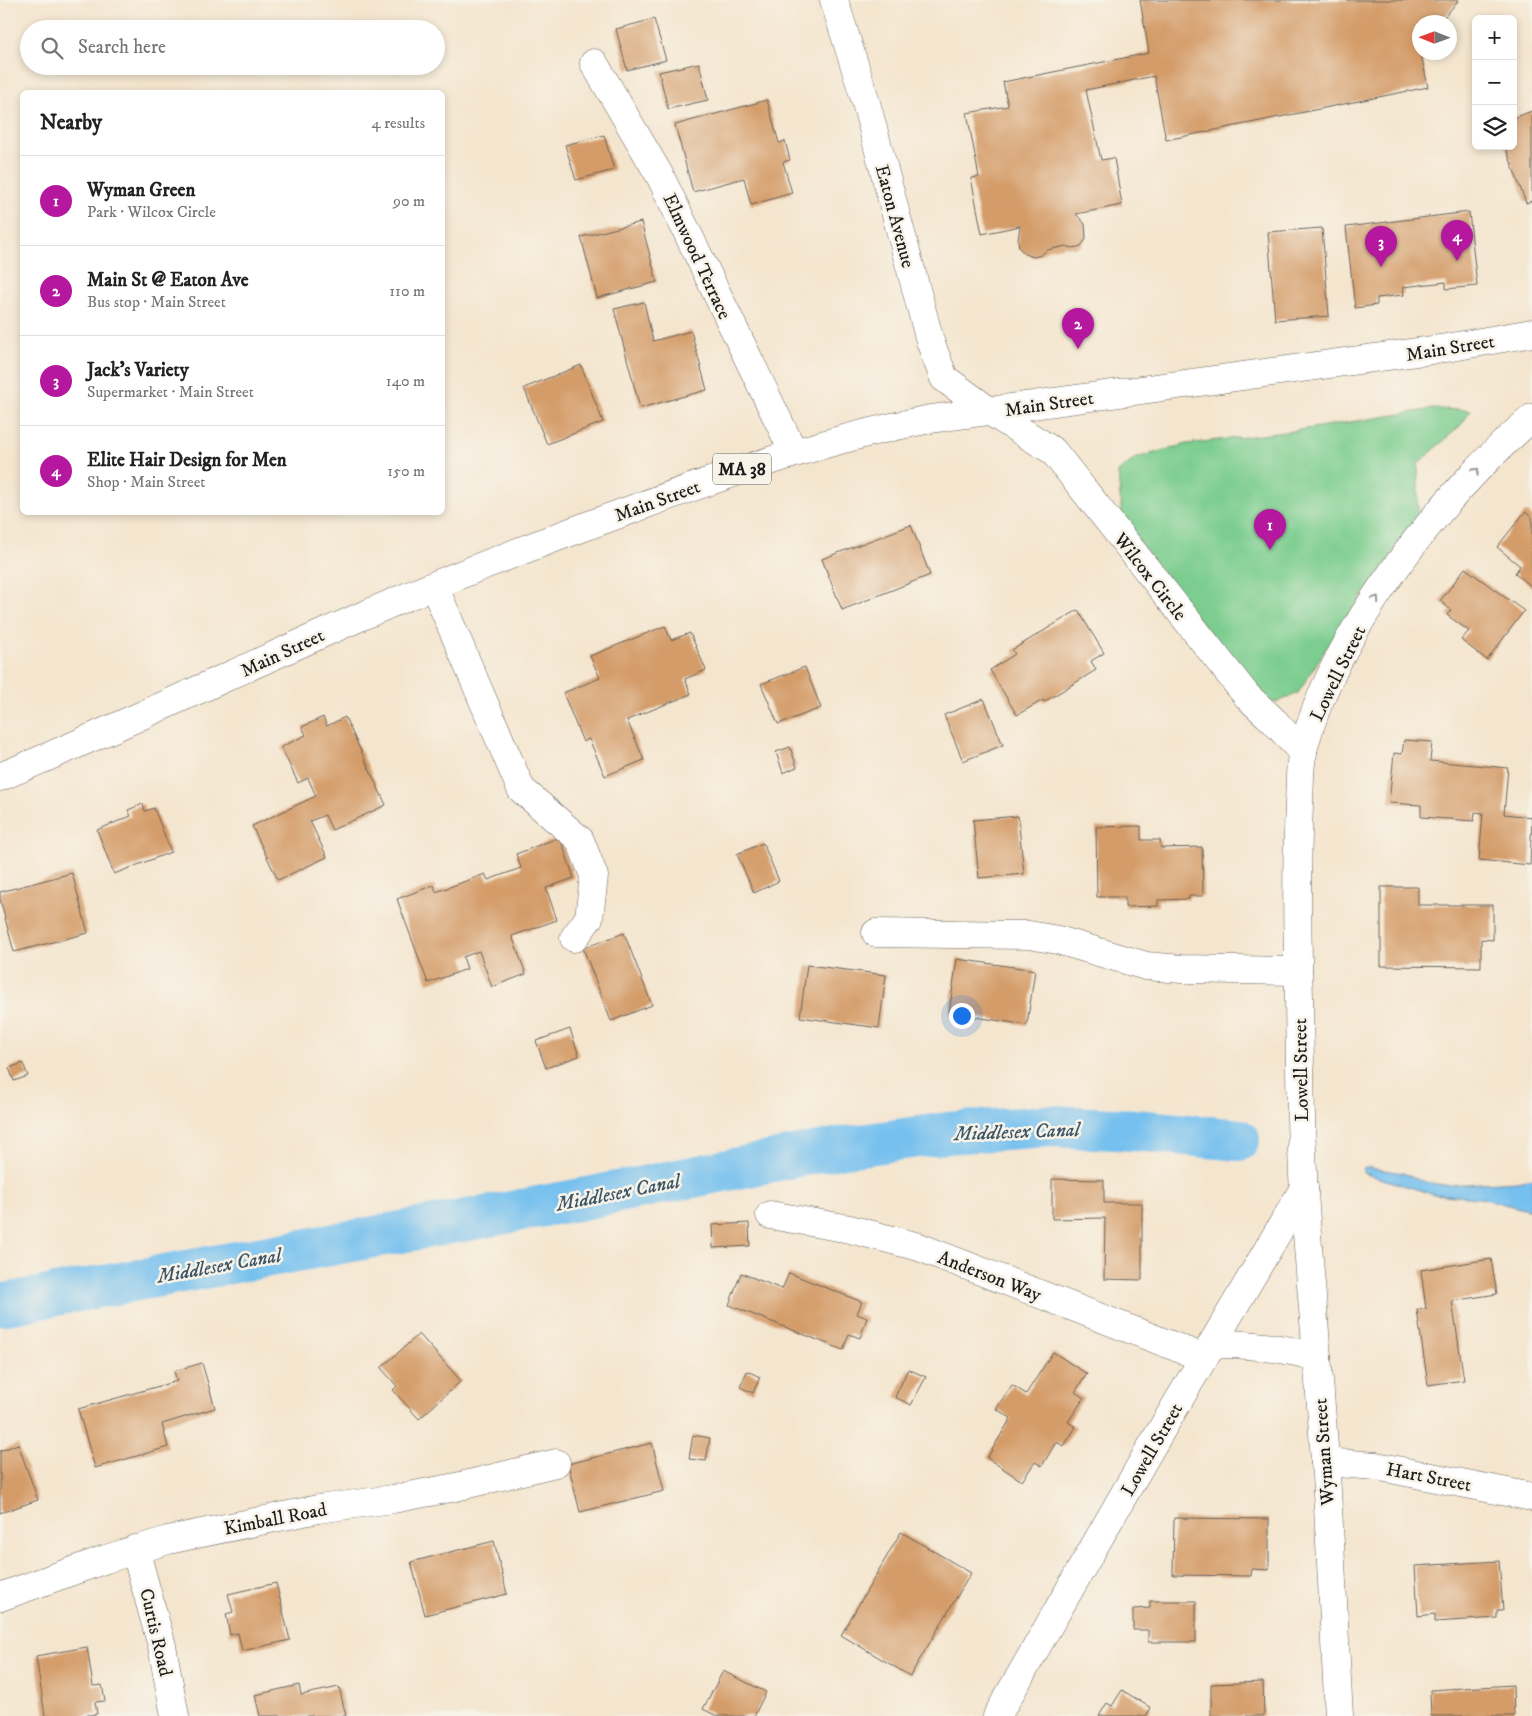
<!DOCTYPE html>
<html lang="en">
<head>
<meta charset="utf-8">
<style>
	:root { --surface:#fff; --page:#f6f6f6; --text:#222; --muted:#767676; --line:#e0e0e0; --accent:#b5179e }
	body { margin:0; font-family:"IM FELL DW Pica",serif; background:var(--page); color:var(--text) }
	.controls { position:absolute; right:15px; top:15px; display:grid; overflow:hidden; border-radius:8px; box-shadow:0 2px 8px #0003 }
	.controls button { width:45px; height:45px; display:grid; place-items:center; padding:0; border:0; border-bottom:1px solid var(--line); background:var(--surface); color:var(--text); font:25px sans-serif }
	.compass { position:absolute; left:1412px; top:15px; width:45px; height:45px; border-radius:50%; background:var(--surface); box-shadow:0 2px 8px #0003; rotate:271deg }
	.you { position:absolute; left:961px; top:1015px; width:18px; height:18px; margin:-12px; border:4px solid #fff; border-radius:50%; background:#1a73e8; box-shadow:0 0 0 8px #1a73e833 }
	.badge { display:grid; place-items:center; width:32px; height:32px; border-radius:50%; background:var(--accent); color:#fff; font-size:16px; font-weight:700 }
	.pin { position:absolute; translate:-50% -41px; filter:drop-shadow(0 1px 2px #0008) }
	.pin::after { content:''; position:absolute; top:26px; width:18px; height:15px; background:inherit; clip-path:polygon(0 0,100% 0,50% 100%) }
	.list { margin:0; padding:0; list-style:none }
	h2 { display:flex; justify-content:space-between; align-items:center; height:65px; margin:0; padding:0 20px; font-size:21px }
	h2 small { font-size:16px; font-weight:400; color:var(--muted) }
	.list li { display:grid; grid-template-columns:32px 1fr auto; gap:15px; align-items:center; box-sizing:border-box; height:90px; padding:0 20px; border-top:1px solid var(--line) }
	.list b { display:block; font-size:19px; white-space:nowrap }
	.list p { margin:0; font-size:16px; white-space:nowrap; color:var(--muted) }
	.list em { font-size:16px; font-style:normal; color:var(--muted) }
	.icon { flex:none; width:28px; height:28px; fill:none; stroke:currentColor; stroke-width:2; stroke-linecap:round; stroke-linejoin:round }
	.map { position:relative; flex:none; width:1532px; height:1716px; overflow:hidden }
	.search { position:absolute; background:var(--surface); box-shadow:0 2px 8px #0003; left:20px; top:20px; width:425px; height:55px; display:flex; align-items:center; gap:12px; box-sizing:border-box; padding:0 18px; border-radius:28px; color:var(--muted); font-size:19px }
	.panel { position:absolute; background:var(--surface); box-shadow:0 2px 8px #0003; left:20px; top:90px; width:425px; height:425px; border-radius:8px }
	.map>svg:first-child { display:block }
	.green { fill:#7ccd8f; stroke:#4c7456 }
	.water { fill:#74c0ee; stroke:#486e85 }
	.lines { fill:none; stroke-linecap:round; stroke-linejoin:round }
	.canal { stroke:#74c0ee; stroke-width:42 }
	.building { fill:#d49c69 }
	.minor-casing { stroke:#68625a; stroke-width:29 }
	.major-casing { stroke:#68625a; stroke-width:29 }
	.minor { stroke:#fff; stroke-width:28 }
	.major { stroke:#fff; stroke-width:28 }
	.oneway { stroke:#999 }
	.labels { text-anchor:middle; stroke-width:5; stroke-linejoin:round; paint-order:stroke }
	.shield { fill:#f7f3e8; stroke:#5e5c59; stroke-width:1 }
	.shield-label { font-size:18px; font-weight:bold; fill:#1c1c1c }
	.street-label { font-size:19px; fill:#1c1c1c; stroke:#f7f3e8 }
	.water-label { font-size:20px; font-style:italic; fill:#3b5566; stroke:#f7f3e8 }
</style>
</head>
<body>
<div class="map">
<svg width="1532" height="1716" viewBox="0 0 1532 1716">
	<rect width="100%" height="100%" fill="#f7f3e8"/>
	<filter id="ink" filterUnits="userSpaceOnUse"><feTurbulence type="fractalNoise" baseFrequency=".02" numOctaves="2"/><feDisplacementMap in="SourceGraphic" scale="10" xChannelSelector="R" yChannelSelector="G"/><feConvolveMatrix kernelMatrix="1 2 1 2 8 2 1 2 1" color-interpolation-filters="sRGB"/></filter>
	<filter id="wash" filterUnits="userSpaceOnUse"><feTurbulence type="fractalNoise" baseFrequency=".0096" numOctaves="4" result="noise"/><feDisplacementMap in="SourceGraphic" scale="20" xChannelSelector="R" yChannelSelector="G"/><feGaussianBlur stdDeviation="1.12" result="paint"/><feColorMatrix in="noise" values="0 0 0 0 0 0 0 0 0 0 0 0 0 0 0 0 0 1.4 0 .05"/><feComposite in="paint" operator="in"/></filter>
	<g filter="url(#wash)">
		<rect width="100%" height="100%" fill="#f4e5ce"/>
		<path class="green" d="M 1433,409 L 1471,410 L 1461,425 L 1418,464 L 1418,520 L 1339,628 L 1298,693 L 1278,702 L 1262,702 L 1122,519 L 1118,472 L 1136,458 L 1187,444 L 1293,431 Z"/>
		<path class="water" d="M 1364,1167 L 1403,1173 L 1428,1183 L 1447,1185 L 1517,1181 L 1532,1178 L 1532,1211 L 1480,1198 L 1432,1194 L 1363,1173 Z"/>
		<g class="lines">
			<path class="canal" d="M 0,1305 L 582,1199 L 839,1148 L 947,1133 L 1050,1126 L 1135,1130 L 1239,1140"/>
		</g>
		<g id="blocks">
			<g class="building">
				<path d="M 1140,0 L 1459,0 L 1440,22 L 1420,22 L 1420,35 L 1417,35 L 1428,87 L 1166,140 L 1154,76 L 1086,90 L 1101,160 L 1114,158 L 1122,205 L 1076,214 L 1085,224 L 1086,239 L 1081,246 L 1073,248 L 1066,246 L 1047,250 L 1041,255 L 1034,257 L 1027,255 L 1019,248 L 1018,240 L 1020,226 L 982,234 L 971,178 L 979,177 L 967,113 L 1008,106 L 1003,82 L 1149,53 Z"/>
				<path d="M 654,19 L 666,60 L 627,70 L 616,29 Z"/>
				<path d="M 699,63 L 708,100 L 668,109 L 659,72 Z"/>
				<path d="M 767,100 L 779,143 L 785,141 L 790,160 L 783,162 L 792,193 L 751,205 L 744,178 L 693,192 L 675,125 Z"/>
				<path d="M 1532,111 L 1532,201 L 1526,203 L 1505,146 L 1513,146 L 1513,118 Z"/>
				<path d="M 604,135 L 614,170 L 576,180 L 565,145 Z"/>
				<path d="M 1469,212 L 1477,286 L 1446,289 L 1446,282 L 1403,287 L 1404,295 L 1377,298 L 1377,305 L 1355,308 L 1346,227 Z"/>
				<path d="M 641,222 L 657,282 L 597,298 L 581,237 Z"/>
				<path d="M 1322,228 L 1329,316 L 1275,320 L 1268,232 Z"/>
				<path d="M 644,302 L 653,341 L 691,331 L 707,390 L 640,408 L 614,309 Z"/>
				<path d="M 581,365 L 603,422 L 547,444 L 524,388 Z"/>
				<path d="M 1525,512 L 1532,517 L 1532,587 L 1515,573 L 1520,566 L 1497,547 Z"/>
				<path d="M 911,525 L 930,575 L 842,610 L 822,559 Z"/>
				<path d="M 1465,568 L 1524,611 L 1487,660 L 1461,640 L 1469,631 L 1447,615 L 1451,610 L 1440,601 Z"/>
				<path d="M 1078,610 L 1104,653 L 1091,661 L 1096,670 L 1044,702 L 1043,700 L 1017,715 L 990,670 L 1015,654 L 1012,650 Z"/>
				<path d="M 665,626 L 671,640 L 690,633 L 706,670 L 685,679 L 691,694 L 627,720 L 644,760 L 605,776 L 589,739 L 583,742 L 563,693 L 600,678 L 590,656 Z"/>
				<path d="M 805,667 L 821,708 L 778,724 L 761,684 Z"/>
				<path d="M 984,699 L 1003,745 L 963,761 L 944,715 Z"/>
				<path d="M 323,717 L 327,726 L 345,717 L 386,805 L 332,830 L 325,815 L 310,821 L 327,857 L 278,880 L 252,826 L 316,796 L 308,778 L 298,783 L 281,747 L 306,735 L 302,727 Z"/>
				<path d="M 1404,740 L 1432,742 L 1430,761 L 1508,768 L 1504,814 L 1532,817 L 1530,865 L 1479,860 L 1483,813 L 1475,812 L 1474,821 L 1421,817 L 1421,805 L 1389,803 L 1394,753 L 1402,754 Z"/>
				<path d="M 790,747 L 797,767 L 783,773 L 776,752 Z"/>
				<path d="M 143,804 L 145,811 L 154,808 L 171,852 L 114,874 L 97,830 L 131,816 L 128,810 Z"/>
				<path d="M 1018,816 L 1024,874 L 979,878 L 973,820 Z"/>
				<path d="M 1141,826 L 1141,840 L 1160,840 L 1161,848 L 1202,847 L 1203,896 L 1189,896 L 1189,899 L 1158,900 L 1158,906 L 1125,907 L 1125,897 L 1097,897 L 1096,827 Z"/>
				<path d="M 560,837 L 574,878 L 546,888 L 557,920 L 512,936 L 526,974 L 492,987 L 479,951 L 463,957 L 467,969 L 428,983 L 397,899 L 434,885 L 436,892 L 485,874 L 488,880 L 521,868 L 516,854 Z"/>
				<path d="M 763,843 L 779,881 L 754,893 L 737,854 Z"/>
				<path d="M 72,873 L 88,933 L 14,952 L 0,899 L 0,892 Z"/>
				<path d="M 1381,887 L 1418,887 L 1418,905 L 1493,905 L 1493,940 L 1481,939 L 1481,967 L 1381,966 Z"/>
				<path d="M 624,933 L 652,1005 L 611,1021 L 583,948 Z"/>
				<path d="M 957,959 L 1035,970 L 1027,1025 L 949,1013 Z"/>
				<path d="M 807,965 L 886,975 L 879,1028 L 800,1017 Z"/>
				<path d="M 570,1029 L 579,1056 L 546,1068 L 536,1041 Z"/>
				<path d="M 23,1063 L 28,1076 L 14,1081 L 9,1068 Z"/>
				<path d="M 1052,1179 L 1104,1180 L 1104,1203 L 1142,1203 L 1142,1280 L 1104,1279 L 1105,1218 L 1052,1219 Z"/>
				<path d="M 749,1223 L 750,1246 L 713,1248 L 712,1225 Z"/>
				<path d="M 1491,1259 L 1497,1294 L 1452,1301 L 1464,1380 L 1428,1385 L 1417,1310 L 1426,1309 L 1421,1270 Z"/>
				<path d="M 741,1273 L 782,1289 L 789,1273 L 862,1302 L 857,1314 L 867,1318 L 860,1338 L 849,1334 L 843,1350 L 729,1305 Z"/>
				<path d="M 419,1334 L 461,1381 L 419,1419 L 393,1390 L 397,1386 L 381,1368 Z"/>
				<path d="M 1053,1352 L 1087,1374 L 1075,1392 L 1084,1398 L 1068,1422 L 1076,1427 L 1064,1446 L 1056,1442 L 1042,1466 L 1035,1462 L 1022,1481 L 987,1458 L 1011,1418 L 996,1409 L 1012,1385 L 1026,1394 Z"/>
				<path d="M 202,1363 L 215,1408 L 162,1424 L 168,1447 L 95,1468 L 78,1409 L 177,1381 L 174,1371 Z"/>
				<path d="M 908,1369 L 926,1377 L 911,1405 L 895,1397 Z"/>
				<path d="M 747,1371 L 760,1377 L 753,1393 L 740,1387 Z"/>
				<path d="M 693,1435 L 710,1438 L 706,1461 L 689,1459 Z"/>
				<path d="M 652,1443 L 664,1491 L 580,1512 L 568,1464 Z"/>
				<path d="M 18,1444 L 38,1500 L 0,1513 L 0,1451 Z"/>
				<path d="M 1174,1518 L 1269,1519 L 1269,1570 L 1252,1569 L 1251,1576 L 1173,1575 Z"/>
				<path d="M 901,1532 L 971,1573 L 910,1676 L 841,1635 Z"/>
				<path d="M 494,1541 L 507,1594 L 425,1615 L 411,1562 Z"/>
				<path d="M 1499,1561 L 1503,1610 L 1497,1610 L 1497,1618 L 1435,1622 L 1435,1614 L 1418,1616 L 1415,1566 Z"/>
				<path d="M 276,1583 L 290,1640 L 242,1651 L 238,1633 L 230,1635 L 226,1614 L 233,1612 L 228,1594 Z"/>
				<path d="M 1150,1601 L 1196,1601 L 1196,1642 L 1148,1642 L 1148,1630 L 1133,1630 L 1133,1609 L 1150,1608 Z"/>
				<path d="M 87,1647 L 93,1686 L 102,1685 L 105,1701 L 95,1702 L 97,1714 L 80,1716 L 45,1716 L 36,1656 Z"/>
				<path d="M 723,1671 L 766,1692 L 754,1716 L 717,1716 L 703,1709 Z"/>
				<path d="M 1263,1682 L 1264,1716 L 1211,1716 L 1211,1684 Z"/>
				<path d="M 299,1685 L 301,1695 L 339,1687 L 346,1716 L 260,1716 L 255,1695 Z"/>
				<path d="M 1513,1685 L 1514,1716 L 1431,1716 L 1430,1690 Z"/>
				<path d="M 1122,1690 L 1151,1708 L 1146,1716 L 1099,1716 L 1107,1703 L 1112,1706 Z"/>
			</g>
		</g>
	</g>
	<g filter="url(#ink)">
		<use href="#blocks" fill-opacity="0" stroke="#68625a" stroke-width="1"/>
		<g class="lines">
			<defs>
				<g id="minor">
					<path d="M 834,0 L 865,99 L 930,341 L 944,378 L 989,411 L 1053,451 L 1247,696 L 1274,721 L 1303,753"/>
					<path d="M 594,63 L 660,176 L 794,453"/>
					<path d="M 434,586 L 521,789 L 580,840 L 594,876 L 589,918 L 574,938"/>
					<path d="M 876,933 L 1029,935 L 1058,940 L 1146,966 L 1182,969 L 1298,971"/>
					<path d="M 770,1215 L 850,1229 L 919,1247 L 1204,1358"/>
					<path d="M 1212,1344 C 1248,1343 1282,1348 1317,1357"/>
					<path d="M 1325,1462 L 1376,1466 L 1532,1497"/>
					<path d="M 135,1549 L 162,1646 L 175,1716"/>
					<path d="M 0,1597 L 106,1559 L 168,1540 L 318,1509 L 393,1499 L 456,1487 L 556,1463"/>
					<path d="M 997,1716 L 1150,1449 L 1304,1188"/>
					<path d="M 1339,1716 C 1334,1631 1331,1546 1325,1461 C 1319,1371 1310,1282 1304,1192 C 1300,1128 1300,1063 1299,998 C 1297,934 1296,869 1299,805 C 1300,787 1299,767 1303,750 C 1333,633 1441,495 1532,418"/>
				</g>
				<path id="major" d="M 0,777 C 119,728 235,672 353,620 C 445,579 539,543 633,509 C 730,473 829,438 931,419 L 1446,348 L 1532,333"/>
			</defs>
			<use href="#minor" class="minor-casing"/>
			<use href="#major" class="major-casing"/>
			<use href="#minor" class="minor"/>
			<use href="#major" class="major"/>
		</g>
		<defs><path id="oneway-chevron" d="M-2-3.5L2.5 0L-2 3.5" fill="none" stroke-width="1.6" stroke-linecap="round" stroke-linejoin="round" transform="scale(1.25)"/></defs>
		<g class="oneway">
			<use href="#oneway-chevron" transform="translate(1476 471) rotate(-47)"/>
			<use href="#oneway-chevron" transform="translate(1376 599) rotate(-57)"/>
		</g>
	</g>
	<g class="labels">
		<rect class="shield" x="713" y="453.5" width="58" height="31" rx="4"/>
		<g class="shield-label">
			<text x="742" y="475">MA 38</text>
		</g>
		<g class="street-label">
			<text transform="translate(896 216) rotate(75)" y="7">Eaton Avenue</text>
			<text transform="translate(698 256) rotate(65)" y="7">Elmwood Terrace</text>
			<text transform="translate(1450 347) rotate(-9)" y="7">Main Street</text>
			<text transform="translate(1049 403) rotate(-8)" y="7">Main Street</text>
			<text transform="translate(657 500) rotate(-20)" y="7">Main Street</text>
			<text transform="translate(1151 576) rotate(52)" y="7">Wilcox Circle</text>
			<text transform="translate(282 652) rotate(-25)" y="7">Main Street</text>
			<text transform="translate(1337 673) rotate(-64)" y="7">Lowell Street</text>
			<text transform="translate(1300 1070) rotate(-91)" y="7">Lowell Street</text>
			<text transform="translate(990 1275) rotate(21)" y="7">Anderson Way</text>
			<text transform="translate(1151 1449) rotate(-60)" y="7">Lowell Street</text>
			<text transform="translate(1323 1452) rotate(-94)" y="7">Wyman Street</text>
			<text transform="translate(1429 1476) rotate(11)" y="7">Hart Street</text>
			<text transform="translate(275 1518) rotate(-11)" y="7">Kimball Road</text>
			<text transform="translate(157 1632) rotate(77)" y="7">Curtis Road</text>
		</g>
		<g class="water-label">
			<text transform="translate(1017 1131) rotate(-2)" y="7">Middlesex Canal</text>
			<text transform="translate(618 1192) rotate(-11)" y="7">Middlesex Canal</text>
			<text transform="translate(219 1265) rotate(-10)" y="7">Middlesex Canal</text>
		</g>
	</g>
</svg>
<div class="controls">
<button>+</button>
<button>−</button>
<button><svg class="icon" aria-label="layers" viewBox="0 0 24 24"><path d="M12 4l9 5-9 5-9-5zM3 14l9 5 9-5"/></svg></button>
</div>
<svg class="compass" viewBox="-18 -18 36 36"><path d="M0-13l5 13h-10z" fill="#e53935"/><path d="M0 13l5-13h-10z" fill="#767676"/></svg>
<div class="you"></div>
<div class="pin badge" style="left:1270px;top:550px">1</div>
<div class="pin badge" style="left:1078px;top:349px">2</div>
<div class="pin badge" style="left:1381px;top:267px">3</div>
<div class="pin badge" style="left:1457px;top:261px">4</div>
<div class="search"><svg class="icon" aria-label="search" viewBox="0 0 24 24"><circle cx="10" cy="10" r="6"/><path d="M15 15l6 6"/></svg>Search here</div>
<section class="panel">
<h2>Nearby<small>4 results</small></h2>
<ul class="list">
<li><span class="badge">1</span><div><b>Wyman Green</b><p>Park · Wilcox Circle</p></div><em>90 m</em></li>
<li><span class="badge">2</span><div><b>Main St @ Eaton Ave</b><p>Bus stop · Main Street</p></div><em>110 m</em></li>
<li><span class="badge">3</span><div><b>Jack's Variety</b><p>Supermarket · Main Street</p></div><em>140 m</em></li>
<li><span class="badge">4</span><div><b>Elite Hair Design for Men</b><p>Shop · Main Street</p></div><em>150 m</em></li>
</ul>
</section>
</div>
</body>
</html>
